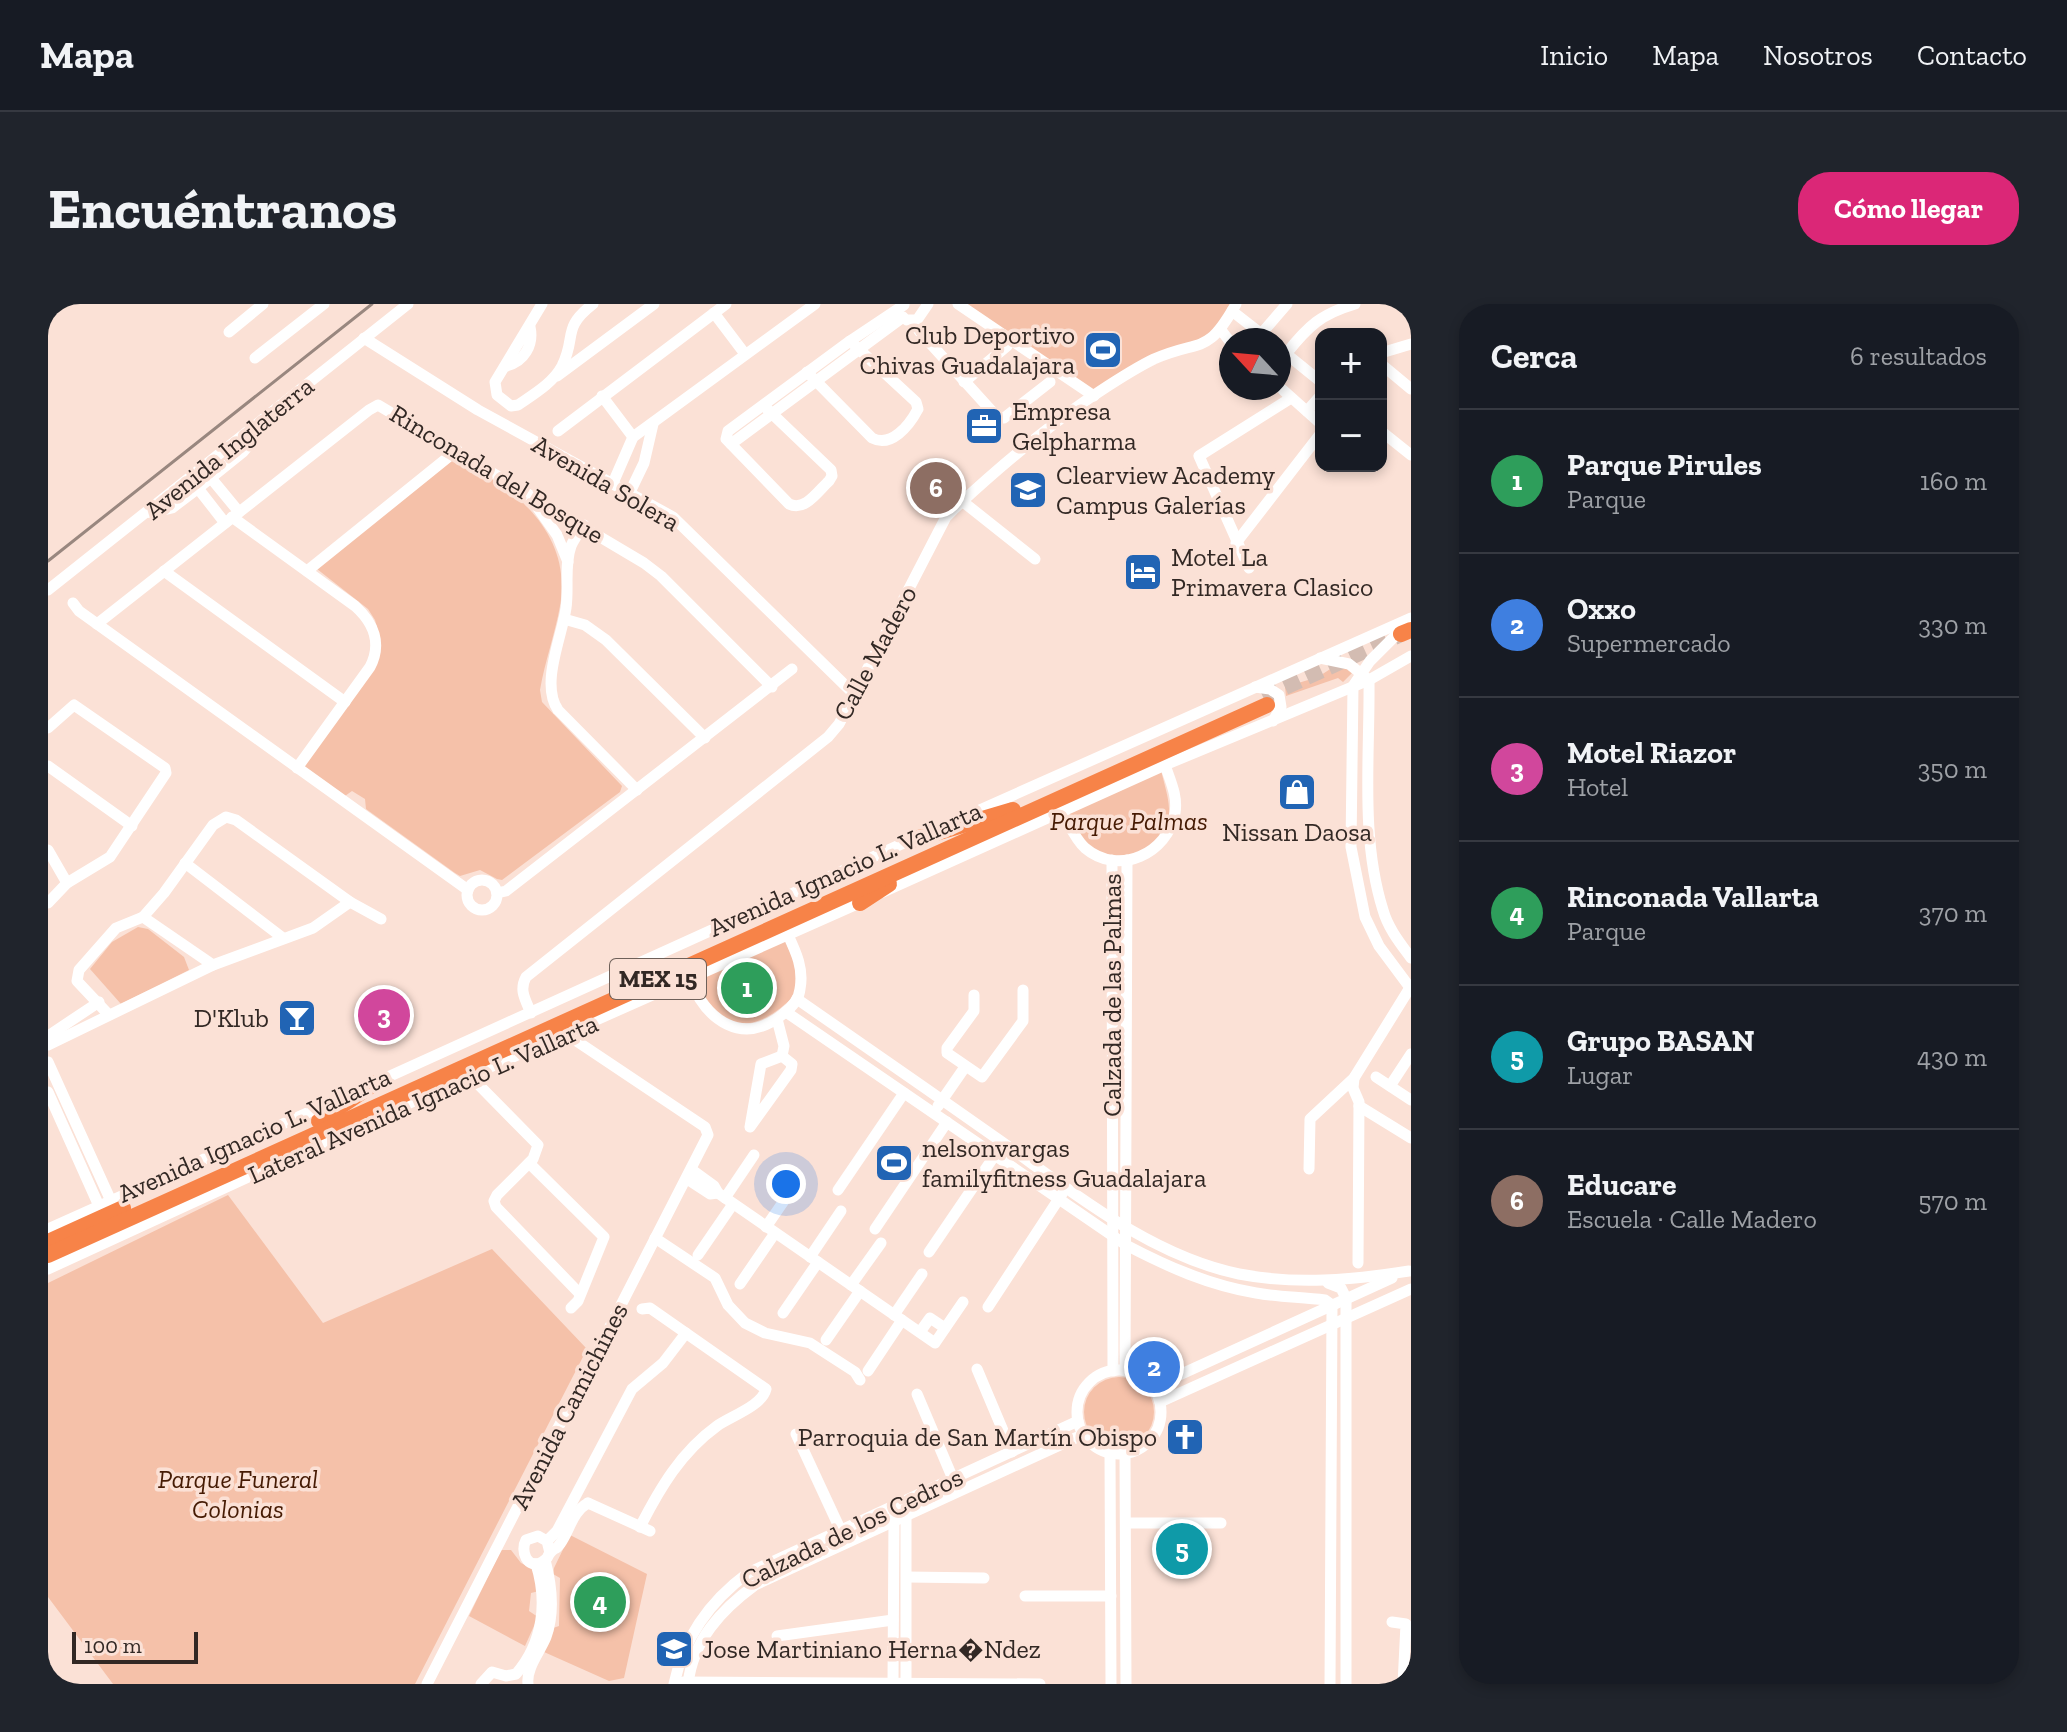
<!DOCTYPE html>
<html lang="es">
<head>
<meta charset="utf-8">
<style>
	:root { --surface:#171b24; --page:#20242c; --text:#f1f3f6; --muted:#9ea1a6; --line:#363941; --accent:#db2777 }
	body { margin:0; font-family:"Zilla Slab",serif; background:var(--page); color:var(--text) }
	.controls { position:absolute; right:24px; top:24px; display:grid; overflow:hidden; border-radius:16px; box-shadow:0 4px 12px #0003 }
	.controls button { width:72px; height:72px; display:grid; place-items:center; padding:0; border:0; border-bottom:2px solid var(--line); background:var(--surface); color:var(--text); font:40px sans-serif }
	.compass { position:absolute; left:1171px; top:24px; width:72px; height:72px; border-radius:50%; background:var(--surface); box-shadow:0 4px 12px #0003; rotate:296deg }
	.scale { position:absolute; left:24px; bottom:20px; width:126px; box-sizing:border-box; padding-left:8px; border:4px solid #322824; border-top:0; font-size:22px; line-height:28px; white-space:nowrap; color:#322824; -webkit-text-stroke:6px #fbe1d6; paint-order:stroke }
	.you { position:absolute; left:738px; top:880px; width:28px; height:28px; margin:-20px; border:6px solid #fff; border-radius:50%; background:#1a73e8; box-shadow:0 0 0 12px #1a73e833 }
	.badge { display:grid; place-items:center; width:52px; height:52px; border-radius:50%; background:var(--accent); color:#fff; font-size:26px; font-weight:700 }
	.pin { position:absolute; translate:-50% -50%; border:4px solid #fff; box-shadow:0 2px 8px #0006 }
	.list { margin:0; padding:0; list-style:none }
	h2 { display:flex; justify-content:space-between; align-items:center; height:104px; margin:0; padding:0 32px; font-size:34px }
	h2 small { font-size:26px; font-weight:400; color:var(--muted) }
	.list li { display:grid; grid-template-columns:52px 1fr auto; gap:24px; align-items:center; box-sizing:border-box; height:144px; padding:0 32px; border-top:2px solid var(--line) }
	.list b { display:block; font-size:30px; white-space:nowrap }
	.list p { margin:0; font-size:26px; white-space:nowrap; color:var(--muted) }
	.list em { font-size:26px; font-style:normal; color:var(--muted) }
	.map { position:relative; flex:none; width:1363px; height:1380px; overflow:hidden; border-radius:32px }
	header { display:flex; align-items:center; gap:48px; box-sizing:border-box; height:112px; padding:0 40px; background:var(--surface); border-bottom:2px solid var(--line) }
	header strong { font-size:38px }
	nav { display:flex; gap:44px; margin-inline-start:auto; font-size:28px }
	.intro { display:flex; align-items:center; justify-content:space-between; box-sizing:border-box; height:192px; padding:0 48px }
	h1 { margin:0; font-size:56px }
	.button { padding:20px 36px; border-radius:32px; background:var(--accent); color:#fff; font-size:28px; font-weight:700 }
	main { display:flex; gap:48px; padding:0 48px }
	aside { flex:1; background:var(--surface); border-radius:32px; box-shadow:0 4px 12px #0003 }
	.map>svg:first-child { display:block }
	.green { fill:#f5c1a9 }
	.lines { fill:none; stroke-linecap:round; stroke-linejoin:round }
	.highway-tunnel { stroke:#d3bcb2; stroke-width:16; stroke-dasharray:16 8; stroke-linecap:butt }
	.minor { stroke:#fff; stroke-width:11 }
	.highway { stroke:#f78348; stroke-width:16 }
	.rail { stroke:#99877f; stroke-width:3 }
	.labels { text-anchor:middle; stroke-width:7; stroke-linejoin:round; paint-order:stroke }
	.shield { fill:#fbe1d6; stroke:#6e6059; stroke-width:2 }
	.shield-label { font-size:24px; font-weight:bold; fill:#322824 }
	.poi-label { font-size:26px; fill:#322824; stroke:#fbe1d6; text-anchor:start }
	.street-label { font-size:26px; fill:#322824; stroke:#fbe1d6 }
	.park-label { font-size:26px; font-style:italic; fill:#461b04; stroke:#fbe1d6 }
</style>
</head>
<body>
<header>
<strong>Mapa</strong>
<nav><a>Inicio</a><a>Mapa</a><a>Nosotros</a><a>Contacto</a></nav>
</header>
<div class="intro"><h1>Encuéntranos</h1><a class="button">Cómo llegar</a></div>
<main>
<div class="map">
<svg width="1363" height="1380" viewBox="0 0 1363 1380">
	<rect width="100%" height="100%" fill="#fbe1d6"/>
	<g class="green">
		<path d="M 917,0 L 1184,0 L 1170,24 L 1152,40 L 1045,88 Z"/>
		<path d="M 407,153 C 465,182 525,228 512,302 C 507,330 497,357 492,386 L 494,398 L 574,482 L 572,488 L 454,576 L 449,575 L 432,566 L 412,572 L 407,569 L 318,505 L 317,495 L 304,487 L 297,492 L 257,464 L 256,455 L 324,363 L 332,336 L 327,316 L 320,305 L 269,265 Z"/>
		<path d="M 1290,360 L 1305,368 L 1295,378 L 1290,374 L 1238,392 L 1237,383 L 1270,373 Z"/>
		<path d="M 1113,466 C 1116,480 1122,496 1121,510 C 1120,546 1072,563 1044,544 C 1031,535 1026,523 1019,509 Z"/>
		<path d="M 90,623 L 100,625 L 136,653 L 141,666 L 73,700 L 42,665 L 64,638 Z"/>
		<path d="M 737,636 L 748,662 L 747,691 C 725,713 697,732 667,709 C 658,702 651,686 645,676 Z"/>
		<path d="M 180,891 L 275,1019 L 444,945 L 539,1045 L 367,1380 L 65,1380 L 0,1293 L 0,979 Z"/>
		<circle cx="1071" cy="1108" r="35"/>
		<path d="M 522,1231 L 599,1270 L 576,1374 L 561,1377 L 496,1348 L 505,1324 L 511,1322 L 512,1274 L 505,1270 L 506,1264 Z"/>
		<path d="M 453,1246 L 463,1246 L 473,1259 L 485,1265 L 491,1287 L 483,1289 L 481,1307 L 490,1313 L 477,1342 L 421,1312 Z"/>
	</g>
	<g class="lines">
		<path class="highway-tunnel" d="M 1215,393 L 1351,331"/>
		<g class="minor">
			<path d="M 494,0 L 447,78 L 449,91 L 463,102 L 470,101 C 486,90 505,79 514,62 C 529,32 513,25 545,0"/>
			<path d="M 910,0 L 1046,92"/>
			<path d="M 1184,7 L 1221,36"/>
			<path d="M 666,9 L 697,50"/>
			<path d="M 859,16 L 869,16 L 880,0"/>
			<path d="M 865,18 L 872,28 L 950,114 L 956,114 L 1002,78"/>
			<path d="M 1173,26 L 1183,39"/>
			<path d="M 181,28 L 215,0"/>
			<path d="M 1213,30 L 1239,0"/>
			<path d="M 316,34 L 430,106 L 625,213 L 807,391"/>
			<path d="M 1231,44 L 1273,78"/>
			<path d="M 1333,49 L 1363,40"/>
			<path d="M 1238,50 C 1260,22 1273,10 1307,0"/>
			<path d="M 207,54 L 276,0"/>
			<path d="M 1333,60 L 1363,85"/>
			<path d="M 458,62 C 476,58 486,41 482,23"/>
			<path d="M 759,68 L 824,134 C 843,144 861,122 870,105 L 868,98 L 802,37"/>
			<path d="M 509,72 L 606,0"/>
			<path d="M 916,78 L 959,42"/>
			<path d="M 1235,86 L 1273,120"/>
			<path d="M 554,92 L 585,133"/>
			<path d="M 715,101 L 783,166 L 784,172 L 781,177 C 770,187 757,208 741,200 L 678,135 L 680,127 L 802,37 L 856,1"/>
			<path d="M 1259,107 L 1273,91"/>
			<path d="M 510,127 L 678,0"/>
			<path d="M 1333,127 L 1363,151"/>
			<path d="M 683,140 L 855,13"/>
			<path d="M 158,168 L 191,208"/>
			<path d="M 145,178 L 177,219"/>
			<path d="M 565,179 L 585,133 L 767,0"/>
			<path d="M 582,188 L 596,159 L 605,120"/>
			<path d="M 482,193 L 509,231 L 520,258"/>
			<path d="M 914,197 L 987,255"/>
			<path d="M 103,209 L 124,204 L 149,185 L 195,148 L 205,136 L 210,123"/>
			<path d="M 184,213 L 307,302 C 326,319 334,340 322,363 L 249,464"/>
			<path d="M 536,221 C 531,228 526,235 523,242 C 516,261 521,284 518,304 C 514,333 492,380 510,406 L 589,486"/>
			<path d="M 1188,239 L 1273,129"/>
			<path d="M 1201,264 L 1151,152 L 1243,94"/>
			<path d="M 116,267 L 297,398"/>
			<path d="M 259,267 L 409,146"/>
			<path d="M 0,286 L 360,0"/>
			<path d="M 25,299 L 31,307 L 420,586"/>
			<path d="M 516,315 L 537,321 L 558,336 L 657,434"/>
			<path d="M 49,320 L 321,106 L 330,101 L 596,259 L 613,272 L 724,383"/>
			<path d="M 1354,325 L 1322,357 L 1305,382 L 1303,543 L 1317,613 L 1331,642 L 1363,685"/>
			<path d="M 1272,354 L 1301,360 L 1321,376 C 1322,452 1312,533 1335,606 C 1340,624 1352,639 1363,654"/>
			<path d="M 1207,383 L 1222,385 L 1231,391 L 1233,403 L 1225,417"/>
			<path d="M 0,424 L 26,401 L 117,464 L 118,469 L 62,553 L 19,579 L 0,599"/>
			<path d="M 0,462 L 84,522"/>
			<path d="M 1014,508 C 1021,520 1027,535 1037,544 C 1071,573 1120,549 1127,509 C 1130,492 1122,476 1117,461"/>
			<path d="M 907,517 L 1363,314"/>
			<path d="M 0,546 L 19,579"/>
			<path d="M 1064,556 L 1065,1067"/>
			<path d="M 137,559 L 235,634"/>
			<circle cx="434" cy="591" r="15"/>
			<path d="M 835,588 L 1117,461 L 1321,376 L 1363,352"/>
			<path d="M 449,589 L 458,587 L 744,365"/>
			<path d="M 95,613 L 165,661"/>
			<path d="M 642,675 C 658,716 694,743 735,710 C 743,704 751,696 752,685 C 756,665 748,648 740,631"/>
			<path d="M 926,691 L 926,707 L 899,744 L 899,749 L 934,773 L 975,717 L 975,686"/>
			<path d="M 749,695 C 817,742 886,790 954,838 C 1026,889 1103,952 1191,970 C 1249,981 1303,976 1361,967"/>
			<path d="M 738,708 L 1078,941 C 1120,963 1161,981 1208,989 C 1230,993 1254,993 1277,996 L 1284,1001 L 1282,1380"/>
			<path d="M 483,709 C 477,695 471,686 478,673 L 780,433 L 791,420 L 898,213 L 905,206 C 948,166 995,126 1043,93 C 1063,80 1085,65 1106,55 C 1154,34 1158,53 1188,0"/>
			<path d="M 61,711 L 29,677 L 31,666 L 68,624 L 95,613 L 116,589 L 165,521 L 178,513 L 188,516 L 302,598 L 333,615"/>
			<path d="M 729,715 L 736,742 L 734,752"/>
			<path d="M 0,732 L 51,698"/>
			<path d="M 0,741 L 165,661 L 265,624 L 302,598"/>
			<path d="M 734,752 L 744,760 L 743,766 L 702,823 L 713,760 Z"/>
			<path d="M 0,758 L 63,897"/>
			<path d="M 423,773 L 490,841 L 485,855 L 449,891 L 446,897 L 448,903 L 532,990"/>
			<path d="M 1328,773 L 1363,796"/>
			<path d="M 1306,774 L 1305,784 L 1311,798 L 1310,959"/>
			<path d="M 320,782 L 869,533"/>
			<path d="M 1342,782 L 1363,750"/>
			<path d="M 0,788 L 51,902"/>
			<path d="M 890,802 L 917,763"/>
			<path d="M 1311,802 L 1363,834"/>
			<path d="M 481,859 L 556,933 L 530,997 L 523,1004"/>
			<path d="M 1261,865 L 1262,815 L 1306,774 L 1363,682"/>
			<path d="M 644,866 L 666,882 L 670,889 L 887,1039 L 915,998"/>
			<path d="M 639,875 L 662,890 L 670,889"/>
			<path d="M 790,886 L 856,789"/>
			<path d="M 677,894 L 706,851"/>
			<path d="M 718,923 L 749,878"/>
			<path d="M 0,925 L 297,792"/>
			<path d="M 827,925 L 899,818"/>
			<path d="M 607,934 L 667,974 L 680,1001 L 697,1019 L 717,1029 L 762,1039 L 807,1068 L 812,1076"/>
			<path d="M 881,948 L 947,851"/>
			<path d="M 650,951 L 685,900"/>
			<path d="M 762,953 L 793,907"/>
			<path d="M 0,965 L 377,792 L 816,597"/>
			<path d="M 1280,979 L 1293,984 L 1298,994 L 1298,1380"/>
			<path d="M 692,980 L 727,929"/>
			<path d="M 803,981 L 833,939"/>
			<path d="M 940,1003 L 1014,890"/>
			<path d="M 735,1009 L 770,958"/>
			<path d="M 846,1011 L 874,970"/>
			<path d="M 872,1028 L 882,1014 L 897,1024"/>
			<path d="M 778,1036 L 812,987"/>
			<path d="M 929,1065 L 964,1148"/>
			<circle cx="1071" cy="1108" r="42"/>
			<path d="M 820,1067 L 854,1016"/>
			<path d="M 1077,1067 L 1079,556"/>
			<path d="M 1105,1083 L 1344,974"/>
			<path d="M 869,1090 L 905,1175"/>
			<path d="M 1112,1098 L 1363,985"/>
			<path d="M 748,1130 L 793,1227"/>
			<path d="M 1062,1149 L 1063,1380"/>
			<path d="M 1077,1149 L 1078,1380"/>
			<path d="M 540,1199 L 602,1227"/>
			<path d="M 1078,1219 L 1173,1219"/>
			<path d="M 592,1223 C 612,1184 633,1148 669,1122 C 683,1112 714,1102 718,1085 L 602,1004 L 594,1005"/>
			<path d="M 499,1237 L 509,1227 L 584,1085 L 615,1059 L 638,1029"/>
			<path d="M 502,1249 L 499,1237 L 490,1232 L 478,1236 C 472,1247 479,1266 494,1258 C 501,1254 498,1254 502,1249 C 509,1241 506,1248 512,1240 C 522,1226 524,1208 540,1199"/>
			<path d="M 859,1273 L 936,1274"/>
			<path d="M 977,1292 L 1063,1292"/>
			<path d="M 1344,1318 L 1358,1320 L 1355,1380"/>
			<path d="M 729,1332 L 845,1316"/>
			<path d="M 635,1378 L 992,1380"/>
			<path d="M 379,1380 L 660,831 L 657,823 L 518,730"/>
			<path d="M 433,1380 L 444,1368 L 458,1372 L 468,1370 C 495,1339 500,1298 488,1260"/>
			<path d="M 480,1380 C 478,1364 492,1348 498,1333 C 507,1308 504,1282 497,1256"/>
			<path d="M 626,1380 C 636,1333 662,1297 700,1269 L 1030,1117"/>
			<path d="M 640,1380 C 645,1336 673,1306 707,1281 L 1036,1130"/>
			<path d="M 845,1380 L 846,1213"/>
			<path d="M 858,1380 L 858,1205"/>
		</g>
		<g class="highway">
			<path d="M 1353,330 L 1363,326"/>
			<path d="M 864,536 L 965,506"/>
			<path d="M 812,599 L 841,580"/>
			<path d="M 271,817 L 327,779"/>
			<path d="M 0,938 L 75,904"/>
			<path d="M 0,951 L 1219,401"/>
		</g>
		<path class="rail" d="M 0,257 L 324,0"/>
	</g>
	<defs>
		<symbol id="stadium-square" viewBox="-11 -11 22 22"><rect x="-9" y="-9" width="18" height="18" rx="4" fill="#2164b4" stroke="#fbe1d6"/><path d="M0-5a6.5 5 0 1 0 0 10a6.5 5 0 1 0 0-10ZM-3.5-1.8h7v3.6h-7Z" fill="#fff"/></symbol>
		<symbol id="office-square" viewBox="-11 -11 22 22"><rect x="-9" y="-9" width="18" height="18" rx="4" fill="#2164b4" stroke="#fbe1d6"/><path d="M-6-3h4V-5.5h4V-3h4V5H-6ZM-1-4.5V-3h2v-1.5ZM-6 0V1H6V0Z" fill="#fff"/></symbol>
		<symbol id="university-square" viewBox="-11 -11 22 22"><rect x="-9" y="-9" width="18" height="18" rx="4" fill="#2164b4" stroke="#fbe1d6"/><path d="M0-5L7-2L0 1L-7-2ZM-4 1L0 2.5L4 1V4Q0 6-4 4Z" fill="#fff"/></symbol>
		<symbol id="hotel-square" viewBox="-11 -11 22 22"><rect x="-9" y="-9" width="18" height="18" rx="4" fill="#2164b4" stroke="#fbe1d6"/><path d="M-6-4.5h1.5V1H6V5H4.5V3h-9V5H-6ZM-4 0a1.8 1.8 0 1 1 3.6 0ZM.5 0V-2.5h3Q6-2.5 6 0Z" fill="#fff"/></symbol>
		<symbol id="shop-square" viewBox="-11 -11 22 22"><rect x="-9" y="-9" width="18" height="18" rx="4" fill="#2164b4" stroke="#fbe1d6"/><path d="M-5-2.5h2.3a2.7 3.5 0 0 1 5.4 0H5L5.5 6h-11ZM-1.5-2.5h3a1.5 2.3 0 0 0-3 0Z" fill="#fff"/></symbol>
		<symbol id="bar-square" viewBox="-11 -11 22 22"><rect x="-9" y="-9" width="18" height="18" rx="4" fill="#2164b4" stroke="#fbe1d6"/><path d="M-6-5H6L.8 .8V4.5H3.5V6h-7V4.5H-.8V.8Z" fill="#fff"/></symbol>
		<symbol id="church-square" viewBox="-11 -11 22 22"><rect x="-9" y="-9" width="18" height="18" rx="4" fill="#2164b4" stroke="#fbe1d6"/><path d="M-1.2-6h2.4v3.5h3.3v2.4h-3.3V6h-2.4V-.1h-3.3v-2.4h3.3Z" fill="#fff"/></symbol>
		<symbol id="school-square" viewBox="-11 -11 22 22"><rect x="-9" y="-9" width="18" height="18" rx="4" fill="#2164b4" stroke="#fbe1d6"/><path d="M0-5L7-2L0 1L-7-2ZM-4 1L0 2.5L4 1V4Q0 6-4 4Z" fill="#fff"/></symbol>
	</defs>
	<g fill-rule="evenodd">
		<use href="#stadium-square" x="1033" y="24" width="44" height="44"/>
		<use href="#office-square" x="914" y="100" width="44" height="44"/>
		<use href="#university-square" x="958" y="164" width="44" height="44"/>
		<use href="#hotel-square" x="1073" y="246" width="44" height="44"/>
		<use href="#shop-square" x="1227" y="466" width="44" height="44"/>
		<use href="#bar-square" x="227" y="692" width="44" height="44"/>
		<use href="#stadium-square" x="824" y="837" width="44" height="44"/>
		<use href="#church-square" x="1115" y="1111" width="44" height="44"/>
		<use href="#school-square" x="604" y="1323" width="44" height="44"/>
	</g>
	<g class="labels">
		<rect class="shield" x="562" y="655" width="96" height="40" rx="6"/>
		<g class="shield-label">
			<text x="610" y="683">MEX 15</text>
		</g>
		<g class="poi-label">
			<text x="1027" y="40" text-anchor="end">Club Deportivo<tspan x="1027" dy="30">Chivas Guadalajara</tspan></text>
			<text x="964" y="116">Empresa<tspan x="964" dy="30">Gelpharma</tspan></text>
			<text x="1008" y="180">Clearview Academy<tspan x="1008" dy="30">Campus Galerías</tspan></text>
			<text x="1123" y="262">Motel La<tspan x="1123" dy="30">Primavera Clasico</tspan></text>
			<text x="1249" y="537" text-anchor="middle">Nissan Daosa</text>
			<text x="221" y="723" text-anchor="end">D'Klub</text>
			<text x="874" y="853">nelsonvargas<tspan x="874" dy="30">familyfitness Guadalajara</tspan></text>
			<text x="1109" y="1142" text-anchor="end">Parroquia de San Martín Obispo</text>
			<text x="654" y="1354">Jose Martiniano Herna�Ndez</text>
		</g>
		<g class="street-label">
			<text transform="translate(181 144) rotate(-39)" y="9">Avenida Inglaterra</text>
			<text transform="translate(449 170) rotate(31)" y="9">Rinconada del Bosque</text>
			<text transform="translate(558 179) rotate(30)" y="9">Avenida Solera</text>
			<text transform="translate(827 349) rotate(-62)" y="9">Calle Madero</text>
			<text transform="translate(797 565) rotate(-24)" y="9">Avenida Ignacio L. Vallarta</text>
			<text transform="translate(1064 691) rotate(-90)" y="9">Calzada de las Palmas</text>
			<text transform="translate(375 795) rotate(-24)" y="9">Lateral Avenida Ignacio L. Vallarta</text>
			<text transform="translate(206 831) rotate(-24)" y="9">Avenida Ignacio L. Vallarta</text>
			<text transform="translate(521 1102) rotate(-63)" y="9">Avenida Camichines</text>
			<text transform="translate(804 1224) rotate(-26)" y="9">Calzada de los Cedros</text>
		</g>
		<g class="park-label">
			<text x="1081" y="526">Parque Palmas</text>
			<text x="190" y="1184">Parque Funeral<tspan x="190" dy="30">Colonias</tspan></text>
		</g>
	</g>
</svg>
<div class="controls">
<button>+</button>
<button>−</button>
</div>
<svg class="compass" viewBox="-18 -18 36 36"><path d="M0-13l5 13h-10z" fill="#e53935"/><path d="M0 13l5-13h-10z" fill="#9ea1a6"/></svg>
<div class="scale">100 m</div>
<div class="you"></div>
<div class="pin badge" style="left:699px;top:684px;background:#2e9e5b">1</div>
<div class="pin badge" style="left:1106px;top:1063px;background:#3f7fe0">2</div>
<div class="pin badge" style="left:336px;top:711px;background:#d1479c">3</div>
<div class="pin badge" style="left:552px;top:1298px;background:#2e9e5b">4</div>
<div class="pin badge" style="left:1134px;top:1245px;background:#0f9aa8">5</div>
<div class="pin badge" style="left:888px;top:184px;background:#8d6e63">6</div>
</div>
<aside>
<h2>Cerca<small>6 resultados</small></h2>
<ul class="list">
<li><span class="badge" style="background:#2e9e5b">1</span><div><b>Parque Pirules</b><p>Parque</p></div><em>160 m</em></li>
<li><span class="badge" style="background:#3f7fe0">2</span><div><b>Oxxo</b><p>Supermercado</p></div><em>330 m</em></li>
<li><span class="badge" style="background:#d1479c">3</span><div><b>Motel Riazor</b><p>Hotel</p></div><em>350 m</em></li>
<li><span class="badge" style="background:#2e9e5b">4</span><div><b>Rinconada Vallarta</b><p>Parque</p></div><em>370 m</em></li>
<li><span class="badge" style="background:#0f9aa8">5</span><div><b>Grupo BASAN</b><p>Lugar</p></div><em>430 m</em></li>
<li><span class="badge" style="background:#8d6e63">6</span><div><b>Educare</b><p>Escuela · Calle Madero</p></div><em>570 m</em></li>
</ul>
</aside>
</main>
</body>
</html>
